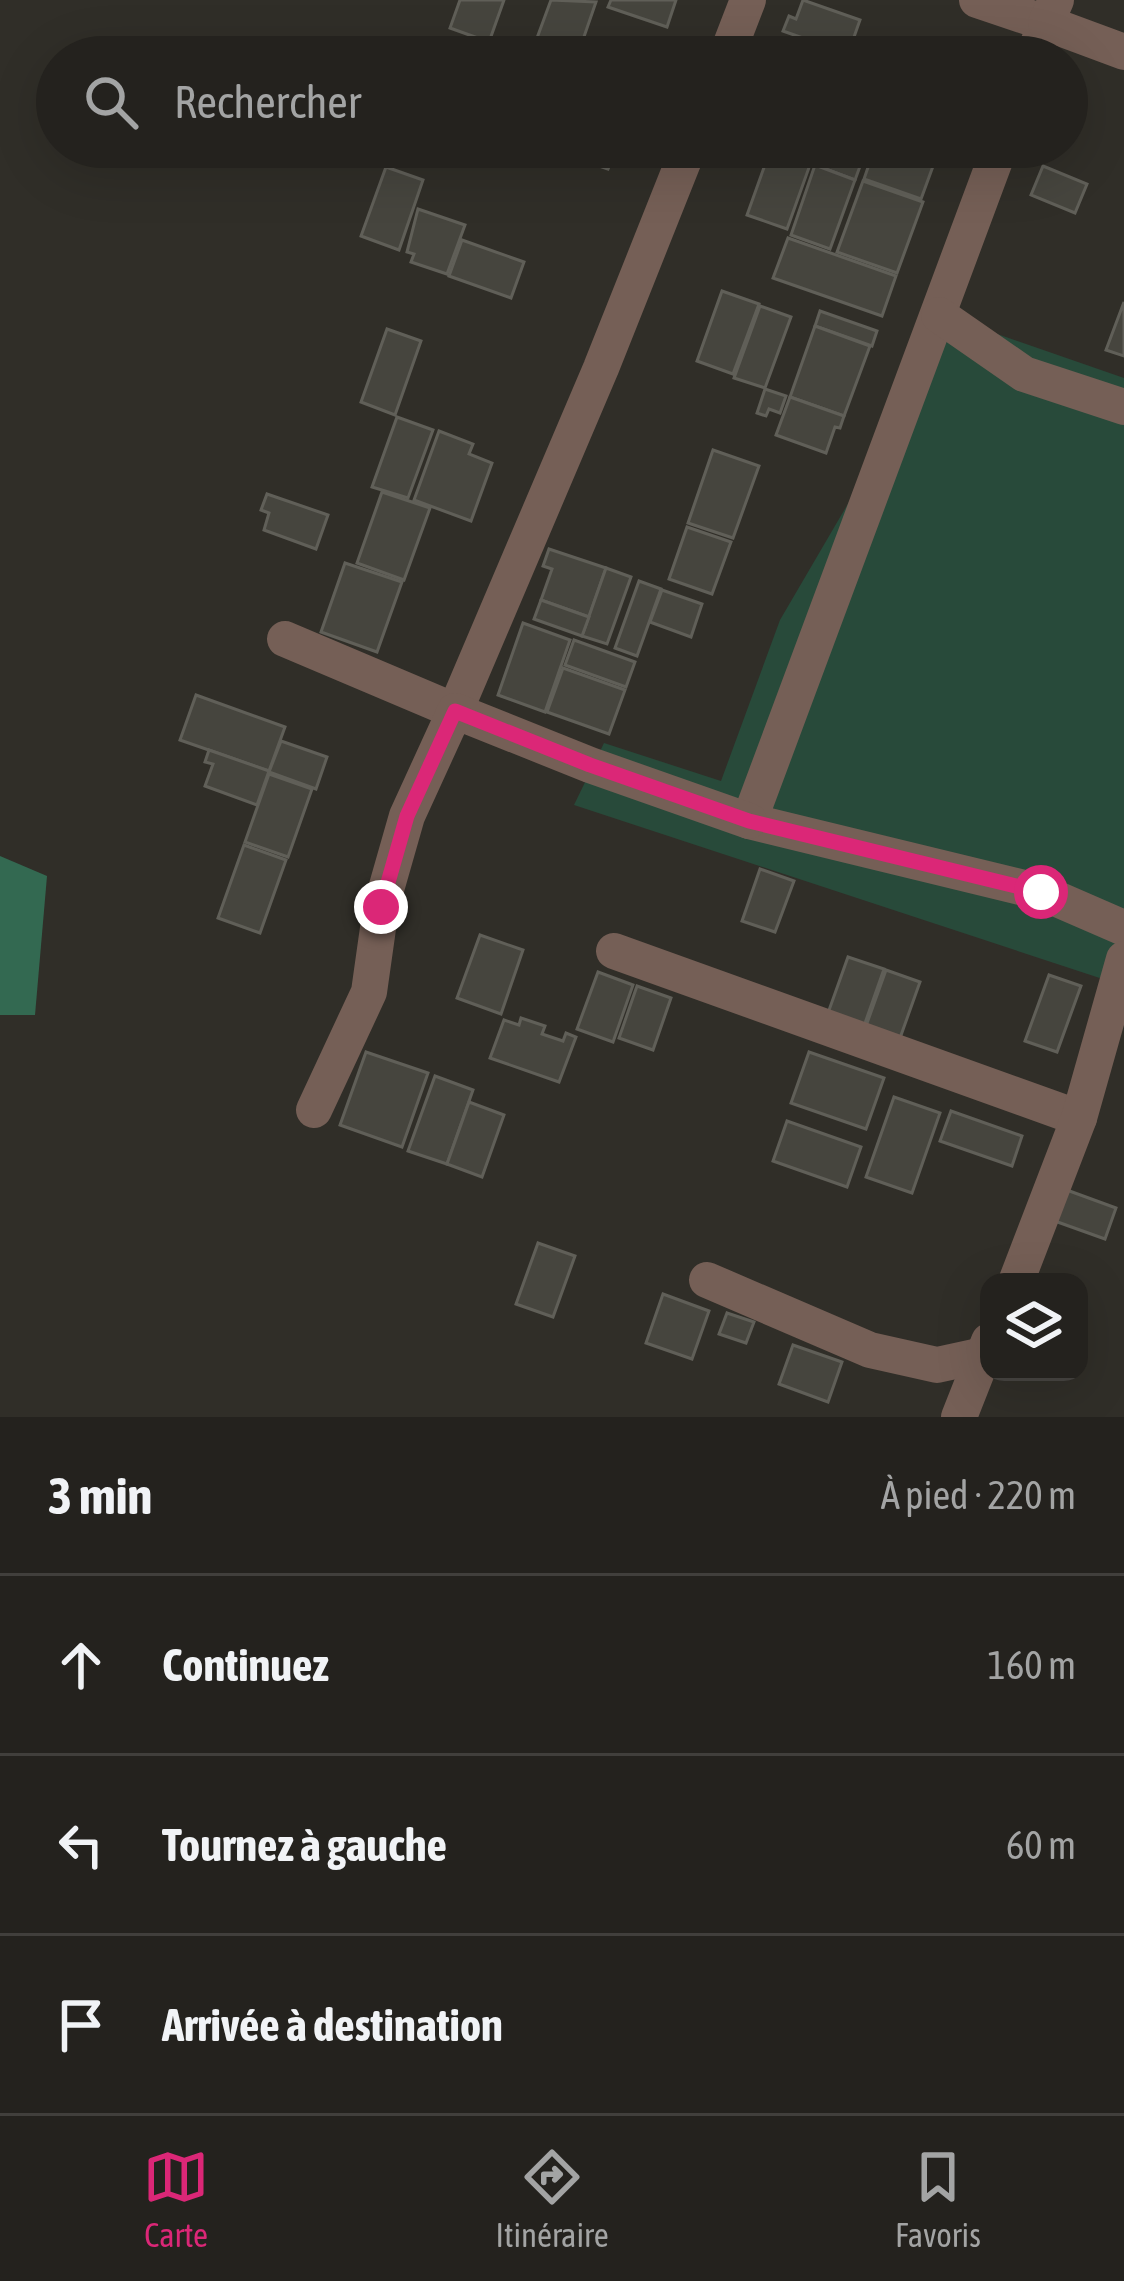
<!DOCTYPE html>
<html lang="fr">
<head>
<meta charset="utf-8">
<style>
	:root { --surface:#24221e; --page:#302f2b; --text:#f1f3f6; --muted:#a3a4a4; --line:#413f3c; --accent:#db2777 }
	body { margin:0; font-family:"Asap Condensed",sans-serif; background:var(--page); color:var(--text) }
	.controls { position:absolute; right:36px; bottom:36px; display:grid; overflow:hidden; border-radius:24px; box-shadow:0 12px 48px #0002 }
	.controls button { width:108px; height:108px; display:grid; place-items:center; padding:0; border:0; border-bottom:3px solid var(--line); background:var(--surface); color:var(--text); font:60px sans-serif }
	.stop { position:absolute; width:36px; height:36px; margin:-27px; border:9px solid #db2777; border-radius:50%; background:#fff }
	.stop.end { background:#db2777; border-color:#fff; box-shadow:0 3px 12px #0008 }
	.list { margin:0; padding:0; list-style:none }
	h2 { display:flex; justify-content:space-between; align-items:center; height:156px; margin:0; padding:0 48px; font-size:51px }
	h2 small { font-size:39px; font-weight:400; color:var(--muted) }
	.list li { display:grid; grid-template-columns:78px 1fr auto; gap:36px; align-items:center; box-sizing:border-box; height:180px; padding:0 48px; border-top:3px solid var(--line) }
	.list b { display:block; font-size:45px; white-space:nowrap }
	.list em { font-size:39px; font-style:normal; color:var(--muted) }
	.icon { flex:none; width:66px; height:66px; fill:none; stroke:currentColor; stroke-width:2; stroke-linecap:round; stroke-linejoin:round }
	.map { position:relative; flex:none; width:1124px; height:1417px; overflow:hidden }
	.search { position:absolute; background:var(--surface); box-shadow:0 12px 48px #0002; left:36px; right:36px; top:36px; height:132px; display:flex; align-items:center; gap:30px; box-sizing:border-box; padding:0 42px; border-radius:66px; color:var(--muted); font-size:45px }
	.sheet { height:696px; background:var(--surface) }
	nav { display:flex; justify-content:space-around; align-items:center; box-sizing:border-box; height:168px; border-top:3px solid var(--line); background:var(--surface); font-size:33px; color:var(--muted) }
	nav a { display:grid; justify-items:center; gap:6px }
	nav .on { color:var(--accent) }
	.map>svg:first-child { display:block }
	.green { fill:#284a3a }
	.forest { fill:#336951 }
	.building { fill:#46453e; stroke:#605f58; stroke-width:3 }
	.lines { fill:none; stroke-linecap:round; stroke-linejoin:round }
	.minor { stroke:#755f56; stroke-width:36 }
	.route { stroke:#db2777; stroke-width:15 }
</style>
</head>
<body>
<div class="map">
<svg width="1124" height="1417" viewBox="0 0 1124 1417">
	<rect width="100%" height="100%" fill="#302e28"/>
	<path class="green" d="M 937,313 L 1124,378 L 1124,986 L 574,805 L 604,743 L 721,781 L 780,620 L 891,430 Z"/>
	<path class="forest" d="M 0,856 L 47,876 L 35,1015 L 0,1015 Z"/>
	<g class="building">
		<path d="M 460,0 L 504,0 L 489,42 L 450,28 Z"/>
		<path d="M 551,0 L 596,2 L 577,57 L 530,57 Z"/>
		<path d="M 611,0 L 676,0 L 667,27 L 608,7 Z"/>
		<path d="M 803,0 L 860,20 L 848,54 L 783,31 L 789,16 L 796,19 Z"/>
		<path d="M 486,41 L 527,55 L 526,57 L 480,57 Z"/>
		<path d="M 863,43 L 879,49 L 882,44 L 910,54 L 909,57 L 858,57 Z"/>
		<path d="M 564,147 L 595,147 L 614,154 L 608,169 L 561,153 Z"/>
		<path d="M 822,147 L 867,147 L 855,180 L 815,165 Z"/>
		<path d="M 875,147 L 940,147 L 921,199 L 864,179 Z"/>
		<path d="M 771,148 L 811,162 L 787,229 L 747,215 Z"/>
		<path d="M 815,165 L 855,180 L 830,249 L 791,235 Z"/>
		<path d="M 1043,166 L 1087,184 L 1075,213 L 1031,195 Z"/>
		<path d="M 386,167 L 423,180 L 399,250 L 361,236 Z"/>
		<path d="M 863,181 L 923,202 L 897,273 L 837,252 Z"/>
		<path d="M 418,209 L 465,225 L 447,274 L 411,262 L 414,254 L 407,252 Z"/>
		<path d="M 788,238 L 896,276 L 882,316 L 773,278 Z"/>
		<path d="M 462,240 L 524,262 L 511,298 L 449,276 Z"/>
		<path d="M 722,291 L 759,304 L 733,374 L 697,361 Z"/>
		<path d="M 1124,302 L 1124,356 L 1106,350 Z"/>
		<path d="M 760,306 L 791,317 L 765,388 L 734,378 Z"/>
		<path d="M 820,311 L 877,331 L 872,346 L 815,326 Z"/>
		<path d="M 815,326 L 870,346 L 844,416 L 790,397 Z"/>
		<path d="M 387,329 L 421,341 L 395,415 L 361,402 Z"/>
		<path d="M 765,389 L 786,396 L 780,413 L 769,409 L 766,416 L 757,413 Z"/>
		<path d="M 790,397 L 844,416 L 840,428 L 835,427 L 826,453 L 776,435 Z"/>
		<path d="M 397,417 L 433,430 L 408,498 L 372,487 Z"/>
		<path d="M 439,431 L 473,444 L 469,454 L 492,463 L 471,521 L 414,500 Z"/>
		<path d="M 713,450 L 759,466 L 733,538 L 688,523 Z"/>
		<path d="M 382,492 L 430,508 L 404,580 L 357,563 Z"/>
		<path d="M 267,494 L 328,515 L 316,549 L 264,530 L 269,513 L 261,510 Z"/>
		<path d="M 687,527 L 731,542 L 712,594 L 669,579 Z"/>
		<path d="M 549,549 L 606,568 L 589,617 L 541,600 L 552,569 L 543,566 Z"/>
		<path d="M 345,563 L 402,582 L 377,652 L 321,632 Z"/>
		<path d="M 606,568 L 631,577 L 607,644 L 582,636 Z"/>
		<path d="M 639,581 L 661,589 L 637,656 L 615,648 Z"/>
		<path d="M 662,590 L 702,604 L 691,637 L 650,622 Z"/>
		<path d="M 541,600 L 589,617 L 582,636 L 534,619 Z"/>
		<path d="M 523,623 L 570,640 L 545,712 L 498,695 Z"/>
		<path d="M 574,640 L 635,662 L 626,687 L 565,665 Z"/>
		<path d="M 563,668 L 625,690 L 609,734 L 547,712 Z"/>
		<path d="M 196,695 L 285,727 L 269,771 L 180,740 Z"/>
		<path d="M 281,741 L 327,757 L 316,789 L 269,772 Z"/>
		<path d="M 209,750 L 269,771 L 257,805 L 205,786 L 213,764 L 205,762 Z"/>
		<path d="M 269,774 L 312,789 L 288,857 L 245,842 Z"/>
		<path d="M 244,845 L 286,860 L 260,933 L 218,918 Z"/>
		<path d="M 760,869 L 794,881 L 775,932 L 742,921 Z"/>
		<path d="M 480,935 L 523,950 L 501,1014 L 457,998 Z"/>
		<path d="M 848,957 L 884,969 L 864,1026 L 828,1013 Z"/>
		<path d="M 886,970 L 920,982 L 900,1038 L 866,1026 Z"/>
		<path d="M 598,972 L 633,985 L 613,1042 L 577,1029 Z"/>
		<path d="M 1049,975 L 1081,986 L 1057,1052 L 1025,1041 Z"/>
		<path d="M 637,986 L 671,998 L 653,1050 L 619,1038 Z"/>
		<path d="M 521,1018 L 545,1026 L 542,1034 L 563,1041 L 566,1033 L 576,1037 L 559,1082 L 490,1058 L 504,1020 L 519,1025 Z"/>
		<path d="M 366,1052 L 428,1073 L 402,1147 L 340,1125 Z"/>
		<path d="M 809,1052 L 884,1078 L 866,1129 L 791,1103 Z"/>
		<path d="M 435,1076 L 473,1090 L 447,1164 L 408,1151 Z"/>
		<path d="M 894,1097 L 940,1113 L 912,1193 L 866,1177 Z"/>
		<path d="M 469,1102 L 504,1115 L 482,1177 L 447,1164 Z"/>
		<path d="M 951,1111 L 1022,1136 L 1012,1166 L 940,1141 Z"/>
		<path d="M 787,1121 L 861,1147 L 847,1187 L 773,1161 Z"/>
		<path d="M 1064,1189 L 1116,1208 L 1105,1239 L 1052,1220 Z"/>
		<path d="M 538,1243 L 575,1256 L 553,1317 L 516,1304 Z"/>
		<path d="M 663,1294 L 709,1311 L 692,1359 L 646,1343 Z"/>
		<path d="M 727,1313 L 754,1322 L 746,1343 L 719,1334 Z"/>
		<path d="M 793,1345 L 842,1362 L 828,1402 L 779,1384 Z"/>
	</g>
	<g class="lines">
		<g class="minor">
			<path d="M 977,0 L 1046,23 L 1033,57"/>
			<path d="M 1056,0 L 1046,23 L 1124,52"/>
			<path d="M 726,57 L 748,0"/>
			<path d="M 1000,147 L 749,821 L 1041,892 L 1124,928"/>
			<path d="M 939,315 L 1024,374 L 1124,407"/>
			<path d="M 285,639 L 455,711 L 601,368 L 689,147"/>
			<path d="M 614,951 L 1079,1118"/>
			<path d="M 314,1110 L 369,992 L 381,907 L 407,816 L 455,711 L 590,765 L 749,821"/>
			<path d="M 707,1280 L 870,1350 L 937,1365 L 983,1355"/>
			<path d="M 1016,1282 L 1079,1118 L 1124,959"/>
			<path d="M 959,1417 L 989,1341"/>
		</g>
	</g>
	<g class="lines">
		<path class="route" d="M 381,907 L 407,816 L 455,711 L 590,765 L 749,821 L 1041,892"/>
	</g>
</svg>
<div class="controls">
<button><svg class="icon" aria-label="layers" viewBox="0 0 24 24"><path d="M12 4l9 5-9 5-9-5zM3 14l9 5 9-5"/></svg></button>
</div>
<div class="stop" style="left:1041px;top:892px"></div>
<div class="stop end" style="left:381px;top:907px"></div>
<div class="search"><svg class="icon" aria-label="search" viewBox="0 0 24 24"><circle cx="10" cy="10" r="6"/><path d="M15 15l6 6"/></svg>Rechercher</div>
</div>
<section class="sheet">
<h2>3 min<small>À pied · 220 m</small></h2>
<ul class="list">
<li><svg class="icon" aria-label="ahead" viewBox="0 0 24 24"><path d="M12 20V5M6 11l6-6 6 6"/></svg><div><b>Continuez</b></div><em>160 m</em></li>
<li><svg class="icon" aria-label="left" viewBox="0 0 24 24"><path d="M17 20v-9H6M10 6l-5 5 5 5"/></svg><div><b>Tournez à gauche</b></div><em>60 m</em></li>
<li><svg class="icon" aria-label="arrive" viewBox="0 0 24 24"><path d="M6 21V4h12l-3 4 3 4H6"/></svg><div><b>Arrivée à destination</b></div></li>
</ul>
</section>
<nav>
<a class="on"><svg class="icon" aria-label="map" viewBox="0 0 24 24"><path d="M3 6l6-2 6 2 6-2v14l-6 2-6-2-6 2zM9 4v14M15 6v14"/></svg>Carte</a>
<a><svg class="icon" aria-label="directions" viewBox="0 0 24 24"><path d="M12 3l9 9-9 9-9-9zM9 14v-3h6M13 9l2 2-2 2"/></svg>Itinéraire</a>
<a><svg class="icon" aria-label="saved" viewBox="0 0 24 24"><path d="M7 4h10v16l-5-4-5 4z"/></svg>Favoris</a>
</nav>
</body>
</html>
